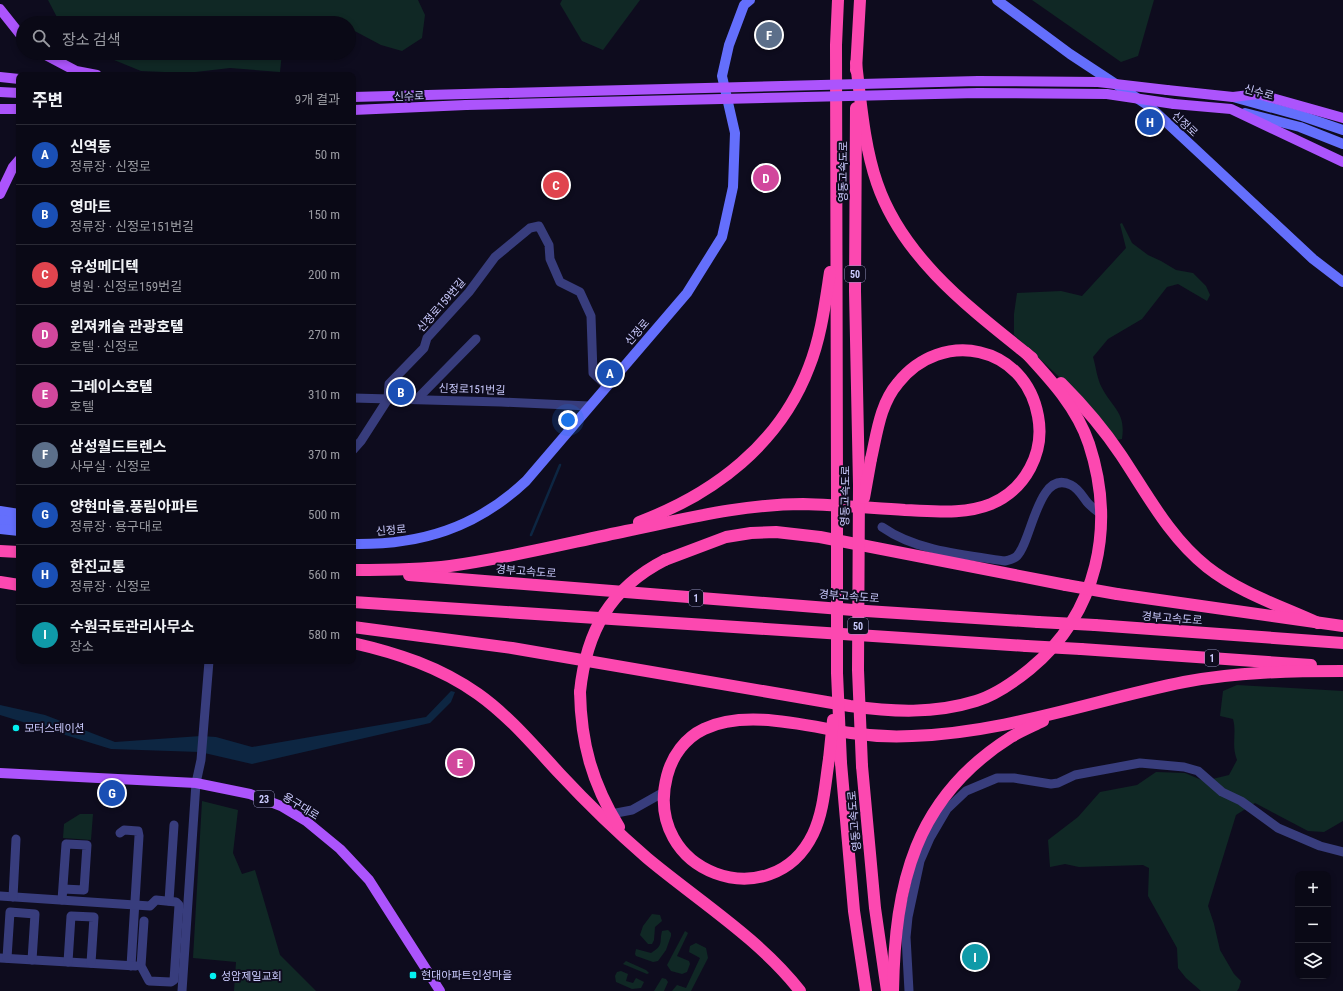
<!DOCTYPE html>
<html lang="ko">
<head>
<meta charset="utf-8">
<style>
	:root { --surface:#0a0916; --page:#13121f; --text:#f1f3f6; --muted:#999aa1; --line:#2a2a35; --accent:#0f766e }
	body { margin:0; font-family:"Roboto Condensed","Noto Sans KR",sans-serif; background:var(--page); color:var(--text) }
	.controls { position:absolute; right:12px; bottom:12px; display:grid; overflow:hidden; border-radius:8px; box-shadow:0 2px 6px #0003 }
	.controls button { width:36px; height:36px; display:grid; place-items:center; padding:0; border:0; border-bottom:1px solid var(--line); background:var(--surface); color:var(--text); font:20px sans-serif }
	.you { position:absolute; left:568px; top:420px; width:14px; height:14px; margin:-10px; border:3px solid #fff; border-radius:50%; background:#1a73e8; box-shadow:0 0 0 6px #1a73e833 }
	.badge { display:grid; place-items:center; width:26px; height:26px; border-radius:50%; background:var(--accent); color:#fff; font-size:13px; font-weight:700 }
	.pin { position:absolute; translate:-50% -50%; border:2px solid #fff; box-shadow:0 1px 4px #0006 }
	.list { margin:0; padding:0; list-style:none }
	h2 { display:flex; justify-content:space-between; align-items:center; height:52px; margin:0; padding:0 16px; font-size:17px }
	h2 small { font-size:13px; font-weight:400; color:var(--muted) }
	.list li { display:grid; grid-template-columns:26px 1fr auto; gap:12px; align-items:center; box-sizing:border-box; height:60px; padding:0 16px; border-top:1px solid var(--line) }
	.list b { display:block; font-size:15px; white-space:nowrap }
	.list p { margin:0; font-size:13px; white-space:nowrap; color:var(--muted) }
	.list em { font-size:13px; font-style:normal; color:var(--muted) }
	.icon { flex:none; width:22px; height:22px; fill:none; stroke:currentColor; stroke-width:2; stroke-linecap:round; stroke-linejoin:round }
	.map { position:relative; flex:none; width:1343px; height:991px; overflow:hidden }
	.search { position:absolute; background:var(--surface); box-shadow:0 2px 6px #0003; left:16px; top:16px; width:340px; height:44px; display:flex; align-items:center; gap:10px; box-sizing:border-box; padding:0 14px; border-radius:22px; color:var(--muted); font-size:15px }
	.panel { position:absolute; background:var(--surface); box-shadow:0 2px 6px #0003; left:16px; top:72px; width:340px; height:592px; border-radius:8px }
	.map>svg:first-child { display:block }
	.green { fill:#102825 }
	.water { fill:#0d2642 }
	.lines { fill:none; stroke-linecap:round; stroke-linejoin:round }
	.stream { stroke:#0d2642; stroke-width:2.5 }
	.street { stroke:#383d7d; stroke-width:9 }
	.secondary { stroke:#646ffc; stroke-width:10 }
	.primary { stroke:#ac54fc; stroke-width:10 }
	.highway { stroke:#fc48b0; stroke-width:12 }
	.primary-bridge { stroke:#ac54fc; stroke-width:10 }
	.highway-bridge { stroke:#fc48b0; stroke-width:12 }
	.poi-dot { fill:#04f0f0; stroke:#0e0c1e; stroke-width:1.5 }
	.labels { text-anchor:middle; stroke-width:4; stroke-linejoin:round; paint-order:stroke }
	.shield { fill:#0e0c1e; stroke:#9292bb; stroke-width:1 }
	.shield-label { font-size:10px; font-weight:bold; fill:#cbcbfe }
	.street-label { font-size:11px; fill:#cbcbfe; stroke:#0e0c1e }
	.poi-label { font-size:11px; fill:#cbcbfe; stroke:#0e0c1e; text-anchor:start }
</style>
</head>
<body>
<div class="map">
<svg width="1343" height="991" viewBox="0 0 1343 991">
	<rect width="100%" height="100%" fill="#0e0c1e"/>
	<g class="green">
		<path d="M 48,0 L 418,0 L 425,15 L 422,38 L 402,51 L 381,45 L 349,28 L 349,23 L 315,21 L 311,23 L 60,23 Z"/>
		<path d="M 562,0 L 640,0 L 603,50 L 582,41 L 560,4 Z"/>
		<path d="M 1032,0 L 1154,0 L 1138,56 L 1121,62 Z"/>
		<path d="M 97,53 L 282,53 L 280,72 L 230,68 L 187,73 L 141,71 Z"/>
		<path d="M 1122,223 L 1132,243 L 1148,255 L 1161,261 L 1176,270 L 1193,273 L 1206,286 L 1210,295 L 1207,301 L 1178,284 L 1167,287 L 1142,319 L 1108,339 L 1093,357 C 1096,367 1097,379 1102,388 C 1113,409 1126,412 1122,439 L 1115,440 L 1070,387 L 1014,335 L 1014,314 L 1017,293 L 1061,291 L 1082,296 L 1126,248 L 1120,224 Z"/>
		<path d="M 1237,685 L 1343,691 L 1343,821 L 1324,832 L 1308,831 L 1255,803 L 1236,815 L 1208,906 L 1214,924 L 1220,950 L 1234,974 L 1241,981 L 1239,988 L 1237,991 L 1201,991 L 1186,978 L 1178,968 L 1177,948 L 1148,896 L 1149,868 L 1143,865 L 1079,867 L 1065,864 L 1050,867 L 1048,840 L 1078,817 L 1100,792 L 1137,785 L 1156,772 L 1185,773 L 1204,781 L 1229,775 L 1237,760 C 1231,745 1237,733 1233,719 L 1220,716 L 1223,691 Z"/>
		<path d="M 202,801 L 238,810 L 233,853 L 242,874 L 255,870 L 280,955 L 316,991 L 234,991 L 236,962 L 193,958 Z"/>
		<path d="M 80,814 L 93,814 L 91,840 L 63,838 L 64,824 Z"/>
		<path d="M 652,914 L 660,915 L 662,921 L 655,927 L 654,940 L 652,944 L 648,944 L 640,935 L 643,926 Z"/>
		<path d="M 668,930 L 671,933 L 671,936 L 666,950 L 658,961 L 653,962 L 636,956 L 635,954 L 636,949 L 651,953 C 664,945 659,943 662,931 Z"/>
		<path d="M 685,931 L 688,933 L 677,956 L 689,961 L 690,964 L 687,972 L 682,974 L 671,971 L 667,965 Z"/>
		<path d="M 696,943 L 706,948 L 708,958 L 691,991 L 672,991 L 677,985 L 686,988 L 700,958 L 689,952 L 690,946 Z"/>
		<path d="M 626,961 L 646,970 L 649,973 L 647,974 L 623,964 Z"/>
		<path d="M 621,971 L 628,974 L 626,981 L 633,983 L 636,978 L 644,982 L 641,988 L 632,989 L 616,982 L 615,976 L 617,972 Z"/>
		<path d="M 662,978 L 666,979 L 668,982 L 664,991 L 654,991 Z"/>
	</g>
	<path class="water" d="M 451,691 L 455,692 L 451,702 L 430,723 L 252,764 L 200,752 L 111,749 L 0,715 L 0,705 L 45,715 L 115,742 L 201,736 L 216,737 L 252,747 L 426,717 Z"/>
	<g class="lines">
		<path class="stream" d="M 531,535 L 560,465"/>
		<g class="street">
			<path d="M 353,398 L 501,402 L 589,406"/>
			<path d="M 417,399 L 476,339"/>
			<path d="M 353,450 L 361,441 L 388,399 L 389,384 L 424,348 L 427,338 L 469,292 L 495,257 L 530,228 L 539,226 L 549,245 L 550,259 L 560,282 L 580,292 L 591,316 L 593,373 L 607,386"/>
			<path d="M 882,527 C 916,551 964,555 1005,561 C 1010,560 1014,559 1017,556 C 1032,541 1038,468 1071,485 C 1079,489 1082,496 1087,502 C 1091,507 1097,511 1102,515"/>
			<path d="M 611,814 L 632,810 L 664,792"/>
			<path d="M 120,833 L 124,830 L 138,831 L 139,836 L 131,966"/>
			<path d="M 0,896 L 150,906 L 156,900 L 176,902 L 179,905 L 174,980 L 171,982 L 149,981 L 141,966 L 144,921"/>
			<path d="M 13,897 L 16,839"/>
			<path d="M 62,900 L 66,844 L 87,845 L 84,890 L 63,889"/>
			<path d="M 169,901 L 174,825"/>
			<path d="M 0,958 L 136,966"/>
			<path d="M 7,958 L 10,912 L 35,914 L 32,960"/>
			<path d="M 68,962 L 71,916 L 94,917 L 91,963"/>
			<path d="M 182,991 L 196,783 L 201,760 L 209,661"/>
			<path d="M 909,991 L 906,937 L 908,917 L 920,861 L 930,838 L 947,809 L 966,791 L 997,778 L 1014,778 L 1051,784 L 1058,783 L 1075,775 L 1140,763 L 1184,767 L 1198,771 L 1222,792 L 1241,801 L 1278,828 L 1320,846 L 1343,852"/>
		</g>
		<g class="secondary">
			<path d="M 997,0 L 1070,54 L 1149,106 L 1313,259 L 1343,282"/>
			<path d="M 1233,97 L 1302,116 L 1343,130"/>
			<path d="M 1245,113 L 1300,127 L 1343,144"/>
			<path d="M 0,511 L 19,514"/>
			<path d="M 0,520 L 19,523"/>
			<path d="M 0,529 L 19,531"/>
			<path d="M 353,544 C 421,545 476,528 526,481 L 687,293 L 722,237 L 733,187 L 735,133 L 722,76 L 729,45 L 744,5 L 750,0"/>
		</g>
		<g class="primary">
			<path d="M 0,9 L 23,38"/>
			<path d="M 42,53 L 76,71 L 97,75"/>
			<path d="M 0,77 L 19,79"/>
			<path d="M 1167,90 L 1233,97 L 1258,94 L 1343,118"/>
			<path d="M 0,92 L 19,93"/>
			<path d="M 353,97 L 465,94"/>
			<path d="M 1174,104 L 1231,109 L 1343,162"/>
			<path d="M 0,109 L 19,109"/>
			<path d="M 353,110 L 466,105"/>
			<path d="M 0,194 L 13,167 L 19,160"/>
			<path d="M 0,773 L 196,783 L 250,794 L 281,806 L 306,821 L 340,849 L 369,880 L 440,991"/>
		</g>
		<g class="highway">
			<path d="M 856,63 C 861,103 864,145 877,183 C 903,259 971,309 1032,358"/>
			<path d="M 856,70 L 860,0"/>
			<path d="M 856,108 L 855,291 L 859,485"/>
			<path d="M 1061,383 C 1083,405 1103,428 1121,455 C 1147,494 1170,538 1207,567 C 1240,593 1281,606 1318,623"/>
			<path d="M 837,487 L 836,45 L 838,0"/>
			<path d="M 639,522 C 714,494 780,444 809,367 C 821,337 825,304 830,272"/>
			<path d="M 0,551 L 19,552"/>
			<path d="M 665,560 L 726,537 L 751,533 L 776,532 L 820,537 L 1066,585"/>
			<path d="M 353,570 C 385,570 418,570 450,566 C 509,558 568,543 626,531 C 685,519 743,504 803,504 C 837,505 871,508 905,510 C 934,511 964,515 991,504 C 1026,489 1045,452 1038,416 C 1025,345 942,328 898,383 C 880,404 877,433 871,459"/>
			<path d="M 409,575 L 866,611 L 1038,622"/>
			<path d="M 0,582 L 19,585"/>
			<path d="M 1117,594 L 1343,626"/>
			<path d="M 353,602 L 1026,646"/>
			<path d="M 1095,625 L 1343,643"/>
			<path d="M 353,627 L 512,648 L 850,706 C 893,712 934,714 976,701 C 996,695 1014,682 1030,669 C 1098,613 1116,526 1089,444 C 1077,408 1051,380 1026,353"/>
			<path d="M 353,643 C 397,653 440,667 478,694 C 509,716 534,746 560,774 C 588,804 617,832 647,858 C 696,899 761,940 800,991"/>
			<path d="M 1081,649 L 1311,665"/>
			<path d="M 580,692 C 581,743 592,783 619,827"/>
			<path d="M 829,759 C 825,784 824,811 813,834 C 772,919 642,873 667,776 C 672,756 685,738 704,729 C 746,709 806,726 851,733 C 871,736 892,737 912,736 C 1005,733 1094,700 1184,682 C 1236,672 1291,671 1343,671"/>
			<path d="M 841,763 L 854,911 L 866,991"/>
			<path d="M 862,766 L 875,908 L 887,991"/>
			<path d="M 893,991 C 895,884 914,798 1011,737 C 1021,731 1033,726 1043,721"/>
		</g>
		<g class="primary-bridge">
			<path d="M 465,94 L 978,81 L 1098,82 L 1167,90"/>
			<path d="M 466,105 L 978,93 L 1107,94 L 1174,104"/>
		</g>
		<g class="highway-bridge">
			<path d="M 859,485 L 858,670 L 862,766"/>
			<path d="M 837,487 L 837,673 L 841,763"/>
			<path d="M 864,498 L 871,459"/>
			<path d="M 1066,585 L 1117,594"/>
			<path d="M 1038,622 L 1095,625"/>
			<path d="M 1026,646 L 1081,649"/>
			<path d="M 580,692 C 586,632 610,588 665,560"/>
			<path d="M 829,759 L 833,720"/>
		</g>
	</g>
	<g class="poi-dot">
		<circle cx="16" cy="728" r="4"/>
		<rect x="409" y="971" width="8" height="8" rx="2"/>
		<circle cx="213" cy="976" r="4"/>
	</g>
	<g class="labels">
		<g class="shield">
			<rect x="845" y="266" width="20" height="16" rx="3"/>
			<rect x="689" y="590" width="14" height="16" rx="3"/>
			<rect x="848" y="618" width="20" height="16" rx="3"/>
			<rect x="1205" y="650" width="14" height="16" rx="3"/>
			<rect x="254" y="791" width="20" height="16" rx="3"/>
		</g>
		<g class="shield-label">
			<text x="855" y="278">50</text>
			<text x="696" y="602">1</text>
			<text x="858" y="630">50</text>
			<text x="1212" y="662">1</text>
			<text x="264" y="803">23</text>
		</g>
		<g class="street-label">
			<text transform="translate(1259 92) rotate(15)" y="4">신수로</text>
			<text transform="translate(409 96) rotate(-2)" y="4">신수로</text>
			<text transform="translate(1185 124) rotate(43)" y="4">신정로</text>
			<text transform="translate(843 172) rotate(-90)" y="4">영동고속도로</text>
			<text transform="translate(441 305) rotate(-49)" y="4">신정로159번길</text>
			<text transform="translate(637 332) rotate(-49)" y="4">신정로</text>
			<text transform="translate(472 389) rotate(2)" y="4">신정로151번길</text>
			<text transform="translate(845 496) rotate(-89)" y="4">영동고속도로</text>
			<text transform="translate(391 530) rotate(-5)" y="4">신정로</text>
			<text transform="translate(526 571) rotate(4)" y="4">경부고속도로</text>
			<text transform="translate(849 596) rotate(4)" y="4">경부고속도로</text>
			<text transform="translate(1172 618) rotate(4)" y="4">경부고속도로</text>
			<text transform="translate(301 806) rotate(32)" y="4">용구대로</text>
			<text transform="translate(854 821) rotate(-95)" y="4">영동고속도로</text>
		</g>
		<g class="poi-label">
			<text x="24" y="732">모터스테이션</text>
			<text x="421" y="979">현대아파트인성마을</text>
			<text x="221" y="980">성암제일교회</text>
		</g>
	</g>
</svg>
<div class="controls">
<button>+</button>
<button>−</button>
<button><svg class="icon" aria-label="layers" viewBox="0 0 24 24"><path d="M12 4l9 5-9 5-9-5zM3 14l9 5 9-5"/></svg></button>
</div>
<div class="you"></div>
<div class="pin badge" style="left:610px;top:373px;background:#1a4fb4">A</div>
<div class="pin badge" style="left:401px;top:392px;background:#1a4fb4">B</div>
<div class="pin badge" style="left:556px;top:185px;background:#e0444e">C</div>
<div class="pin badge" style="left:766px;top:178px;background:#d1479c">D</div>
<div class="pin badge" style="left:460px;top:763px;background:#d1479c">E</div>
<div class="pin badge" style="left:769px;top:35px;background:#5c6f8a">F</div>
<div class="pin badge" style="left:112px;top:793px;background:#1a4fb4">G</div>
<div class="pin badge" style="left:1150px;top:122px;background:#1a4fb4">H</div>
<div class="pin badge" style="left:975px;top:957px;background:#0f9aa8">I</div>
<div class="search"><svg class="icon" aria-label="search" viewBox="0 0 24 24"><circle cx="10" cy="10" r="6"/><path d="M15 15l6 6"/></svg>장소 검색</div>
<section class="panel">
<h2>주변<small>9개 결과</small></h2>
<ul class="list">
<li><span class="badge" style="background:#1a4fb4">A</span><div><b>신역동</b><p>정류장 · 신정로</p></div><em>50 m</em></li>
<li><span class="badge" style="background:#1a4fb4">B</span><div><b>영마트</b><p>정류장 · 신정로151번길</p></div><em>150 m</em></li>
<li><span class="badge" style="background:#e0444e">C</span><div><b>유성메디텍</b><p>병원 · 신정로159번길</p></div><em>200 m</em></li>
<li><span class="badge" style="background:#d1479c">D</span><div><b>윈져캐슬 관광호텔</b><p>호텔 · 신정로</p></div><em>270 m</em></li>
<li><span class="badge" style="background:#d1479c">E</span><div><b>그레이스호텔</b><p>호텔</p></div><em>310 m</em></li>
<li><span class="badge" style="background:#5c6f8a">F</span><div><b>삼성월드트렌스</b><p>사무실 · 신정로</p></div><em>370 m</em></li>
<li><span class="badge" style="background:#1a4fb4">G</span><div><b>양현마을.풍림아파트</b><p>정류장 · 용구대로</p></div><em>500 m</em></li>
<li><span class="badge" style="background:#1a4fb4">H</span><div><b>한진교통</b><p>정류장 · 신정로</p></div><em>560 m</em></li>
<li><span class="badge" style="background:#0f9aa8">I</span><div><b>수원국토관리사무소</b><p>장소</p></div><em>580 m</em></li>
</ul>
</section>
</div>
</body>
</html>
